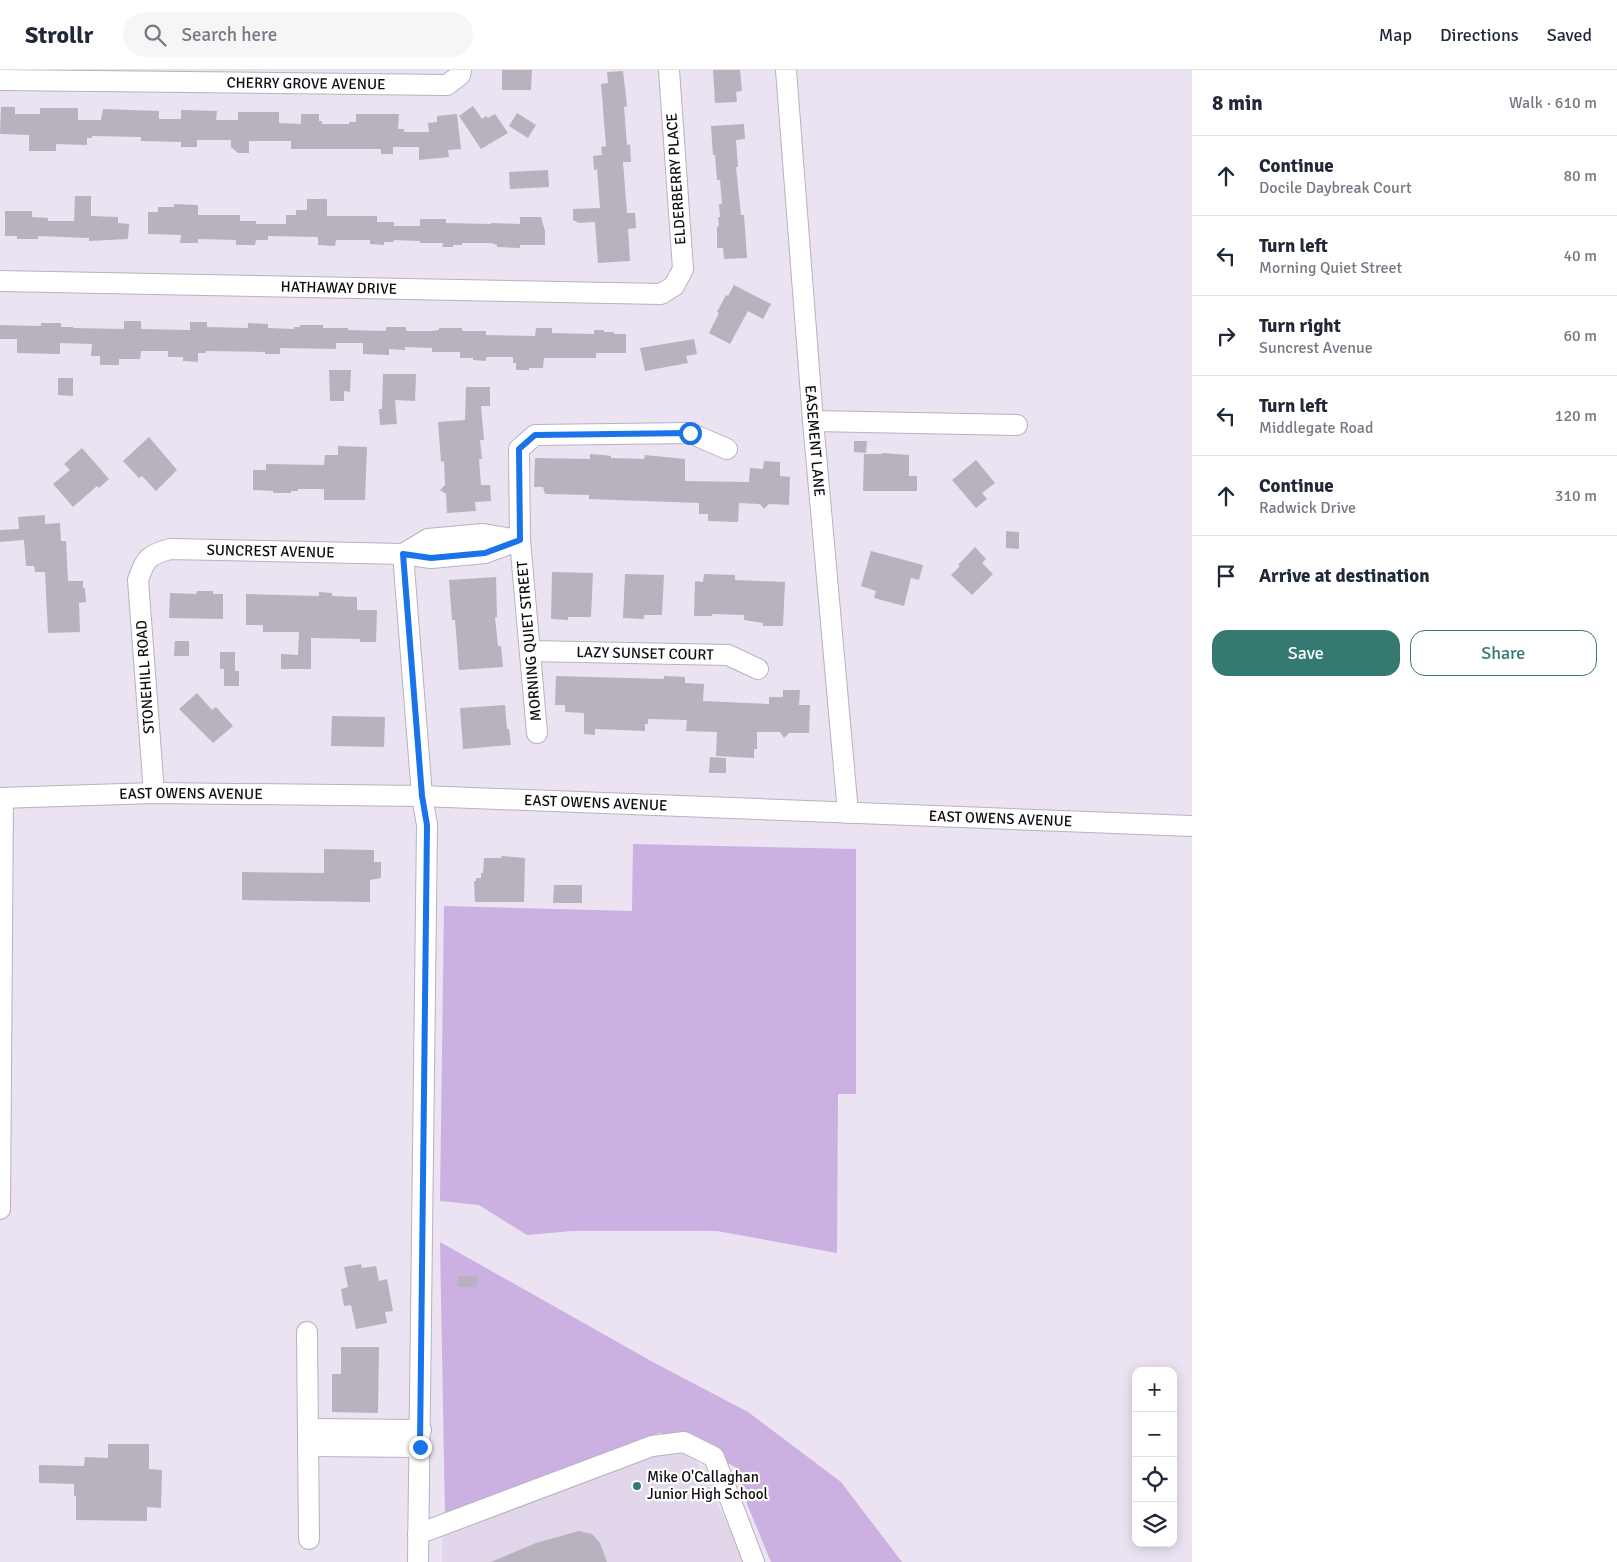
<!DOCTYPE html>
<html lang="en">
<head>
<meta charset="utf-8">
<style>
	:root { --surface:#fff; --page:#f6f6f7; --text:#1f2937; --muted:#747a83; --line:#e0e1e3; --accent:#347a71 }
	body { margin:0; font-family:Signika,sans-serif; background:var(--page); color:var(--text) }
	.controls { position:absolute; right:15px; bottom:15px; display:grid; overflow:hidden; border-radius:10px; box-shadow:0 2px 12px #0003 }
	.controls button { width:45px; height:45px; display:grid; place-items:center; padding:0; border:0; border-bottom:1px solid var(--line); background:var(--surface); color:var(--text); font:25px sans-serif }
	.stop { position:absolute; width:15px; height:15px; margin:-11px; border:4px solid #1a73e8; border-radius:50%; background:#fff }
	.stop.end { background:#1a73e8; border-color:#fff; box-shadow:0 1px 5px #0008 }
	.list { margin:0; padding:0; list-style:none }
	h2 { display:flex; justify-content:space-between; align-items:center; height:65px; margin:0; padding:0 20px; font-size:21px }
	h2 small { font-size:16px; font-weight:400; color:var(--muted) }
	.list li { display:grid; grid-template-columns:32px 1fr auto; gap:15px; align-items:center; box-sizing:border-box; height:80px; padding:0 20px; border-top:1px solid var(--line) }
	.list b { display:block; font-size:19px; white-space:nowrap }
	.list p { margin:0; font-size:16px; white-space:nowrap; color:var(--muted) }
	.list em { font-size:16px; font-style:normal; color:var(--muted) }
	.actions { display:flex; gap:10px; padding:15px 20px }
	.actions a { flex:1; padding:11px 0; border:1px solid var(--accent); border-radius:15px; text-align:center; font-size:18px; color:var(--accent) }
	.actions .main { background:var(--accent); color:#fff }
	.icon { flex:none; width:28px; height:28px; fill:none; stroke:currentColor; stroke-width:2; stroke-linecap:round; stroke-linejoin:round }
	.map { position:relative; flex:none; width:1192px; height:1492px; overflow:hidden }
	header { display:flex; align-items:center; gap:30px; box-sizing:border-box; height:70px; padding:0 25px; background:var(--surface); border-bottom:1px solid var(--line) }
	header strong { font-size:24px }
	nav { display:flex; gap:28px; margin-inline-start:auto; font-size:18px }
	.search { width:350px; height:45px; background:var(--page); display:flex; align-items:center; gap:12px; box-sizing:border-box; padding:0 18px; border-radius:28px; color:var(--muted); font-size:19px }
	main { display:flex }
	aside { flex:1; background:var(--surface) }
	.map>svg:first-child { display:block }
	.built { fill:#e1d6ea }
	.green { fill:#ccb0e1 }
	.building { fill:#b8b1be }
	.lines { fill:none; stroke-linecap:round; stroke-linejoin:round }
	.minor-casing { stroke:#b8b1be; stroke-width:22 }
	.minor { stroke:#fff; stroke-width:20 }
	.route { stroke:#1a73e8; stroke-width:6 }
	.poi-dot { fill:#347a71; stroke:#fff; stroke-width:2 }
	.labels { text-anchor:middle; stroke-width:4.5; stroke-linejoin:round; paint-order:stroke }
	.street-label { font-size:15px; fill:#0f0d11; stroke:#fff }
	.poi-label { font-size:15px; fill:#0f0d11; stroke:#fff; text-anchor:start }
</style>
</head>
<body>
<header>
<strong>Strollr</strong>
<div class="search"><svg class="icon" aria-label="search" viewBox="0 0 24 24"><circle cx="10" cy="10" r="6"/><path d="M15 15l6 6"/></svg>Search here</div>
<nav><a>Map</a><a>Directions</a><a>Saved</a></nav>
</header>
<main>
<div class="map">
<svg width="1192" height="1492" viewBox="0 0 1192 1492">
	<rect width="100%" height="100%" fill="#ebe3f1"/>
	<path class="built" d="M 688,1374 L 746,1492 L 442,1492 L 442,1458 Z"/>
	<g class="green">
		<path d="M 633,774 L 856,779 L 856,1024 L 838,1024 L 837,1183 L 717,1161 L 572,1161 L 527,1165 L 479,1135 L 440,1131 L 444,836 L 632,841 Z"/>
		<path d="M 440,1172 L 651,1291 L 748,1342 L 841,1412 L 902,1492 L 771,1492 L 747,1434 L 738,1399 L 693,1372 L 659,1363 L 445,1446 Z"/>
	</g>
	<g class="building">
		<path d="M 502,0 L 532,0 L 531,20 L 502,20 Z"/>
		<path d="M 713,0 L 740,0 L 742,21 L 736,22 L 737,32 L 715,33 Z"/>
		<path d="M 623,1 L 627,36 L 624,37 L 627,75 L 630,74 L 631,92 L 623,92 L 627,143 L 635,143 L 636,158 L 628,159 L 630,191 L 598,193 L 595,152 L 579,153 L 573,150 L 573,139 L 600,138 L 597,99 L 594,100 L 593,86 L 602,85 L 601,77 L 606,76 L 601,14 L 608,13 L 607,2 Z"/>
		<path d="M 473,36 L 482,49 L 486,46 L 488,48 L 495,44 L 508,63 L 481,79 L 459,46 Z"/>
		<path d="M 1,37 L 15,37 L 15,44 L 40,44 L 40,38 L 78,38 L 78,50 L 101,50 L 103,39 L 159,41 L 159,49 L 181,49 L 181,40 L 217,41 L 216,50 L 238,50 L 238,42 L 279,42 L 279,53 L 301,54 L 301,44 L 319,44 L 319,51 L 322,51 L 322,54 L 349,54 L 349,52 L 356,52 L 356,44 L 399,44 L 398,59 L 404,59 L 404,62 L 429,62 L 428,53 L 437,52 L 437,46 L 457,44 L 461,79 L 448,80 L 449,87 L 419,90 L 419,77 L 393,77 L 393,84 L 381,84 L 381,79 L 291,79 L 291,71 L 249,71 L 249,83 L 238,83 L 231,77 L 231,70 L 197,70 L 197,77 L 181,77 L 181,72 L 141,71 L 141,67 L 92,66 L 92,68 L 87,68 L 87,75 L 56,74 L 56,81 L 29,81 L 29,65 L 0,64 Z"/>
		<path d="M 517,43 L 536,55 L 528,68 L 509,56 Z"/>
		<path d="M 744,54 L 745,69 L 736,70 L 738,97 L 736,97 L 741,145 L 744,145 L 747,188 L 724,189 L 723,178 L 717,178 L 717,157 L 719,156 L 718,147 L 720,147 L 719,134 L 722,134 L 720,110 L 717,110 L 715,85 L 713,85 L 711,56 Z"/>
		<path d="M 548,100 L 549,117 L 510,119 L 509,102 Z"/>
		<path d="M 75,126 L 91,126 L 91,146 L 118,147 L 118,153 L 129,154 L 128,169 L 89,171 L 89,168 L 38,166 L 38,169 L 17,169 L 17,166 L 5,166 L 5,141 L 32,141 L 32,147 L 48,148 L 48,151 L 74,151 Z"/>
		<path d="M 307,129 L 327,129 L 327,146 L 377,146 L 377,152 L 394,152 L 394,156 L 420,156 L 420,149 L 446,149 L 446,153 L 491,154 L 491,153 L 520,154 L 520,147 L 541,147 L 545,161 L 545,175 L 520,175 L 520,178 L 497,177 L 497,175 L 491,173 L 462,173 L 462,175 L 453,175 L 453,177 L 442,177 L 443,173 L 420,173 L 420,171 L 394,170 L 393,172 L 384,172 L 384,175 L 370,174 L 370,170 L 336,170 L 335,176 L 318,175 L 318,167 L 268,166 L 268,170 L 256,170 L 255,175 L 236,175 L 236,170 L 198,169 L 198,173 L 180,173 L 181,165 L 148,164 L 148,142 L 158,142 L 158,137 L 174,137 L 174,134 L 198,135 L 198,145 L 240,145 L 240,151 L 256,151 L 256,154 L 286,154 L 286,145 L 296,145 L 296,140 L 307,140 Z"/>
		<path d="M 734,215 L 771,234 L 763,249 L 748,241 L 730,274 L 709,263 L 719,243 L 717,242 L 726,225 L 728,226 Z"/>
		<path d="M 124,251 L 141,251 L 141,259 L 190,260 L 190,252 L 207,252 L 207,257 L 248,258 L 248,253 L 268,254 L 268,258 L 294,259 L 294,257 L 300,257 L 300,255 L 323,255 L 323,258 L 348,258 L 348,260 L 386,261 L 386,257 L 406,257 L 406,261 L 432,261 L 439,260 L 439,258 L 462,258 L 462,261 L 486,261 L 486,265 L 535,266 L 536,258 L 552,258 L 552,263 L 594,264 L 594,260 L 604,260 L 604,262 L 614,262 L 614,264 L 626,264 L 626,283 L 596,283 L 596,288 L 544,288 L 543,298 L 529,298 L 529,300 L 516,300 L 516,293 L 513,293 L 513,287 L 486,287 L 486,291 L 473,290 L 473,288 L 460,288 L 460,282 L 432,282 L 432,278 L 405,277 L 405,280 L 389,279 L 389,285 L 363,284 L 363,273 L 336,273 L 336,279 L 280,278 L 280,284 L 265,284 L 265,282 L 206,281 L 206,283 L 198,283 L 198,292 L 183,291 L 183,287 L 168,287 L 168,281 L 141,281 L 140,289 L 119,289 L 119,295 L 100,295 L 100,286 L 91,286 L 92,274 L 60,273 L 60,284 L 17,283 L 17,269 L 0,269 L 0,255 L 41,256 L 41,253 L 61,253 L 61,257 L 73,257 L 73,258 L 124,259 Z"/>
		<path d="M 694,269 L 697,284 L 686,286 L 688,293 L 645,301 L 640,278 Z"/>
		<path d="M 329,300 L 351,300 L 350,322 L 344,321 L 344,331 L 330,331 Z"/>
		<path d="M 383,304 L 416,304 L 415,331 L 395,330 L 397,354 L 380,355 L 379,339 L 382,339 Z"/>
		<path d="M 58,308 L 73,308 L 73,326 L 58,325 Z"/>
		<path d="M 466,317 L 490,317 L 490,336 L 481,336 L 484,370 L 480,370 L 482,389 L 479,389 L 481,415 L 490,415 L 491,431 L 475,432 L 476,441 L 447,443 L 446,424 L 440,420 L 445,415 L 444,391 L 441,392 L 438,352 L 465,350 Z"/>
		<path d="M 149,367 L 177,400 L 156,421 L 142,406 L 139,408 L 123,391 Z"/>
		<path d="M 854,371 L 867,371 L 866,383 L 854,382 Z"/>
		<path d="M 338,376 L 367,377 L 365,430 L 324,430 L 324,419 L 298,419 L 298,421 L 291,421 L 291,423 L 273,423 L 273,421 L 253,420 L 253,400 L 266,400 L 266,394 L 324,395 L 325,385 L 338,385 Z"/>
		<path d="M 82,378 L 109,409 L 99,418 L 97,416 L 73,437 L 53,414 L 70,400 L 64,394 Z"/>
		<path d="M 883,383 L 909,385 L 909,406 L 917,406 L 917,421 L 863,421 L 864,384 L 881,384 Z"/>
		<path d="M 590,384 L 603,385 L 611,386 L 611,388 L 644,389 L 645,385 L 685,389 L 685,411 L 749,412 L 750,398 L 763,399 L 764,391 L 780,392 L 780,406 L 790,407 L 789,435 L 769,434 L 764,439 L 760,434 L 739,433 L 738,452 L 708,451 L 708,444 L 699,444 L 699,433 L 589,429 L 589,425 L 545,424 L 543,417 L 534,417 L 535,388 L 590,389 Z"/>
		<path d="M 976,390 L 995,413 L 982,423 L 987,429 L 976,438 L 952,410 Z"/>
		<path d="M 45,445 L 45,454 L 60,453 L 61,471 L 66,471 L 68,511 L 83,511 L 83,518 L 85,518 L 86,532 L 79,533 L 80,562 L 48,563 L 45,502 L 35,502 L 34,496 L 26,496 L 24,470 L 0,472 L 0,460 L 19,459 L 18,447 Z"/>
		<path d="M 1006,461 L 1019,462 L 1019,479 L 1006,478 Z"/>
		<path d="M 975,477 L 986,489 L 982,493 L 993,504 L 972,525 L 951,505 L 960,496 L 958,495 Z"/>
		<path d="M 871,481 L 923,495 L 919,510 L 911,508 L 904,536 L 874,528 L 876,521 L 861,516 Z"/>
		<path d="M 552,502 L 593,503 L 591,547 L 568,547 L 568,550 L 551,549 Z"/>
		<path d="M 625,504 L 664,505 L 662,545 L 644,545 L 644,549 L 623,548 Z"/>
		<path d="M 704,504 L 735,505 L 735,510 L 785,512 L 783,556 L 763,556 L 763,553 L 744,550 L 744,545 L 712,544 L 712,546 L 694,546 L 695,511 L 703,512 Z"/>
		<path d="M 496,507 L 497,547 L 495,547 L 498,576 L 501,576 L 503,597 L 459,600 L 455,550 L 452,550 L 449,510 Z"/>
		<path d="M 197,521 L 213,521 L 213,524 L 223,524 L 223,549 L 169,548 L 170,523 L 196,524 Z"/>
		<path d="M 319,522 L 332,523 L 332,526 L 357,527 L 357,540 L 377,540 L 376,572 L 360,572 L 360,569 L 311,568 L 311,599 L 281,599 L 281,584 L 298,585 L 299,562 L 263,562 L 263,555 L 246,555 L 246,524 L 319,526 Z"/>
		<path d="M 175,571 L 189,571 L 189,586 L 174,586 Z"/>
		<path d="M 220,582 L 235,582 L 235,601 L 239,601 L 239,616 L 224,616 L 224,599 L 220,599 Z"/>
		<path d="M 556,606 L 664,609 L 664,606 L 685,607 L 685,613 L 704,614 L 703,631 L 769,634 L 769,627 L 783,627 L 783,620 L 800,620 L 799,635 L 810,635 L 809,663 L 789,663 L 784,668 L 780,662 L 757,662 L 757,679 L 754,679 L 754,688 L 716,686 L 717,662 L 686,661 L 687,650 L 648,649 L 648,654 L 645,654 L 645,661 L 595,659 L 595,665 L 584,664 L 584,643 L 565,642 L 565,635 L 555,635 Z"/>
		<path d="M 197,623 L 212,640 L 216,637 L 233,656 L 213,673 L 179,639 Z"/>
		<path d="M 505,635 L 507,659 L 509,659 L 511,675 L 463,679 L 460,638 Z"/>
		<path d="M 332,646 L 385,647 L 384,677 L 331,676 Z"/>
		<path d="M 710,687 L 726,688 L 726,703 L 709,703 Z"/>
		<path d="M 324,779 L 374,780 L 374,792 L 381,792 L 381,808 L 370,810 L 370,832 L 242,830 L 242,802 L 324,803 Z"/>
		<path d="M 502,786 L 525,788 L 524,832 L 475,832 L 474,811 L 476,811 L 476,808 L 481,808 L 481,803 L 483,803 L 484,788 L 501,788 Z"/>
		<path d="M 554,815 L 582,815 L 582,833 L 553,833 Z"/>
		<path d="M 361,1194 L 362,1198 L 376,1196 L 379,1211 L 387,1209 L 393,1241 L 385,1242 L 387,1253 L 356,1259 L 351,1235 L 344,1236 L 341,1219 L 348,1217 L 344,1197 Z"/>
		<rect x="458" y="1206" width="19" height="11"/>
		<path d="M 341,1277 L 379,1277 L 378,1343 L 332,1342 L 332,1304 L 341,1304 Z"/>
		<path d="M 108,1374 L 149,1374 L 149,1399 L 162,1400 L 161,1438 L 147,1437 L 147,1451 L 76,1450 L 76,1426 L 74,1426 L 74,1414 L 39,1413 L 39,1395 L 84,1396 L 85,1387 L 108,1388 Z"/>
		<path d="M 579,1461 L 592,1464 L 600,1473 L 607,1492 L 491,1492 L 536,1473 Z"/>
	</g>
	<g class="lines">
		<defs>
			<g id="minor">
				<path id="s1" d="M 786,0 L 813,351 L 848,743"/>
				<path id="s2" d="M 0,10 L 447,15 L 460,5 L 461,0"/>
				<path id="s3" d="M 0,211 L 661,224 L 674,216 L 683,199 L 669,0"/>
				<path d="M 813,351 L 1017,355"/>
				<path d="M 403,484 L 422,726 L 427,755 L 418,1492"/>
				<path d="M 403,484 L 428,469 L 483,464 L 518,470"/>
				<path id="s4" d="M 530,581 L 728,585 L 758,599"/>
				<path d="M 537,663 L 520,470 L 519,379 L 535,365 L 690,363 L 727,379"/>
				<path id="s5" d="M 154,723 L 138,510 C 145,489 148,485 170,479 L 403,484 L 431,488 L 485,483 L 520,470"/>
				<path id="s6" d="M 0,728 L 154,723 L 422,726 L 1192,756"/>
				<path d="M 0,1139 L 3,728"/>
				<path d="M 307,1262 L 309,1469"/>
				<path d="M 309,1359 L 421,1360"/>
				<path d="M 309,1376 L 420,1377"/>
				<path d="M 418,1464 L 652,1376 L 684,1372 L 714,1387 L 754,1492"/>
			</g>
		</defs>
		<use href="#minor" class="minor-casing"/>
		<use href="#minor" class="minor"/>
	</g>
	<g class="lines">
		<path class="route" d="M 420,1377 L 427,755 L 422,726 L 403,484 L 431,488 L 485,483 L 520,470 L 519,379 L 535,365 L 690,363"/>
	</g>
	<circle class="poi-dot" cx="637" cy="1416" r="5"/>
	<g class="labels">
		<g class="street-label">
			<text dy="5" stroke="none"><textPath href="#s2" startOffset="306">CHERRY GROVE AVENUE</textPath></text>
			<text transform="translate(676 109) rotate(-94)" y="5">ELDERBERRY PLACE</text>
			<text dy="5" stroke="none"><textPath href="#s3" startOffset="339">HATHAWAY DRIVE</textPath></text>
			<text dy="5" stroke="none"><textPath href="#s1" startOffset="372">EASEMENT LANE</textPath></text>
			<text dy="5" stroke="none"><textPath href="#s5" startOffset="362">SUNCREST AVENUE</textPath></text>
			<text transform="translate(529 571) rotate(-95)" y="5">MORNING QUIET STREET</text>
			<text dy="5" stroke="none"><textPath href="#s4" startOffset="115">LAZY SUNSET COURT</textPath></text>
			<text transform="translate(145 607) rotate(-94)" y="5">STONEHILL ROAD</text>
			<text dy="5" stroke="none"><textPath href="#s6" startOffset="191">EAST OWENS AVENUE</textPath></text>
			<text dy="5" stroke="none"><textPath href="#s6" startOffset="596">EAST OWENS AVENUE</textPath></text>
			<text dy="5" stroke="none"><textPath href="#s6" startOffset="1001">EAST OWENS AVENUE</textPath></text>
		</g>
		<g class="poi-label">
			<text x="647" y="1412">Mike O'Callaghan<tspan x="647" dy="17">Junior High School</tspan></text>
		</g>
	</g>
</svg>
<div class="controls">
<button>+</button>
<button>−</button>
<button><svg class="icon" aria-label="locate" viewBox="0 0 24 24"><circle cx="12" cy="12" r="6"/><path d="M12 2v4M12 18v4M2 12h4M18 12h4"/></svg></button>
<button><svg class="icon" aria-label="layers" viewBox="0 0 24 24"><path d="M12 4l9 5-9 5-9-5zM3 14l9 5 9-5"/></svg></button>
</div>
<div class="stop" style="left:690px;top:363px"></div>
<div class="stop end" style="left:420px;top:1377px"></div>
</div>
<aside>
<h2>8 min<small>Walk · 610 m</small></h2>
<ul class="list">
<li><svg class="icon" aria-label="ahead" viewBox="0 0 24 24"><path d="M12 20V5M6 11l6-6 6 6"/></svg><div><b>Continue</b><p>Docile Daybreak Court</p></div><em>80 m</em></li>
<li><svg class="icon" aria-label="left" viewBox="0 0 24 24"><path d="M17 20v-9H6M10 6l-5 5 5 5"/></svg><div><b>Turn left</b><p>Morning Quiet Street</p></div><em>40 m</em></li>
<li><svg class="icon" aria-label="right" viewBox="0 0 24 24"><path d="M7 20v-9h11M14 6l5 5-5 5"/></svg><div><b>Turn right</b><p>Suncrest Avenue</p></div><em>60 m</em></li>
<li><svg class="icon" aria-label="left" viewBox="0 0 24 24"><path d="M17 20v-9H6M10 6l-5 5 5 5"/></svg><div><b>Turn left</b><p>Middlegate Road</p></div><em>120 m</em></li>
<li><svg class="icon" aria-label="ahead" viewBox="0 0 24 24"><path d="M12 20V5M6 11l6-6 6 6"/></svg><div><b>Continue</b><p>Radwick Drive</p></div><em>310 m</em></li>
<li><svg class="icon" aria-label="arrive" viewBox="0 0 24 24"><path d="M6 21V4h12l-3 4 3 4H6"/></svg><div><b>Arrive at destination</b></div></li>
</ul>
<div class="actions"><a class="main">Save</a><a>Share</a></div>
</aside>
</main>
</body>
</html>
